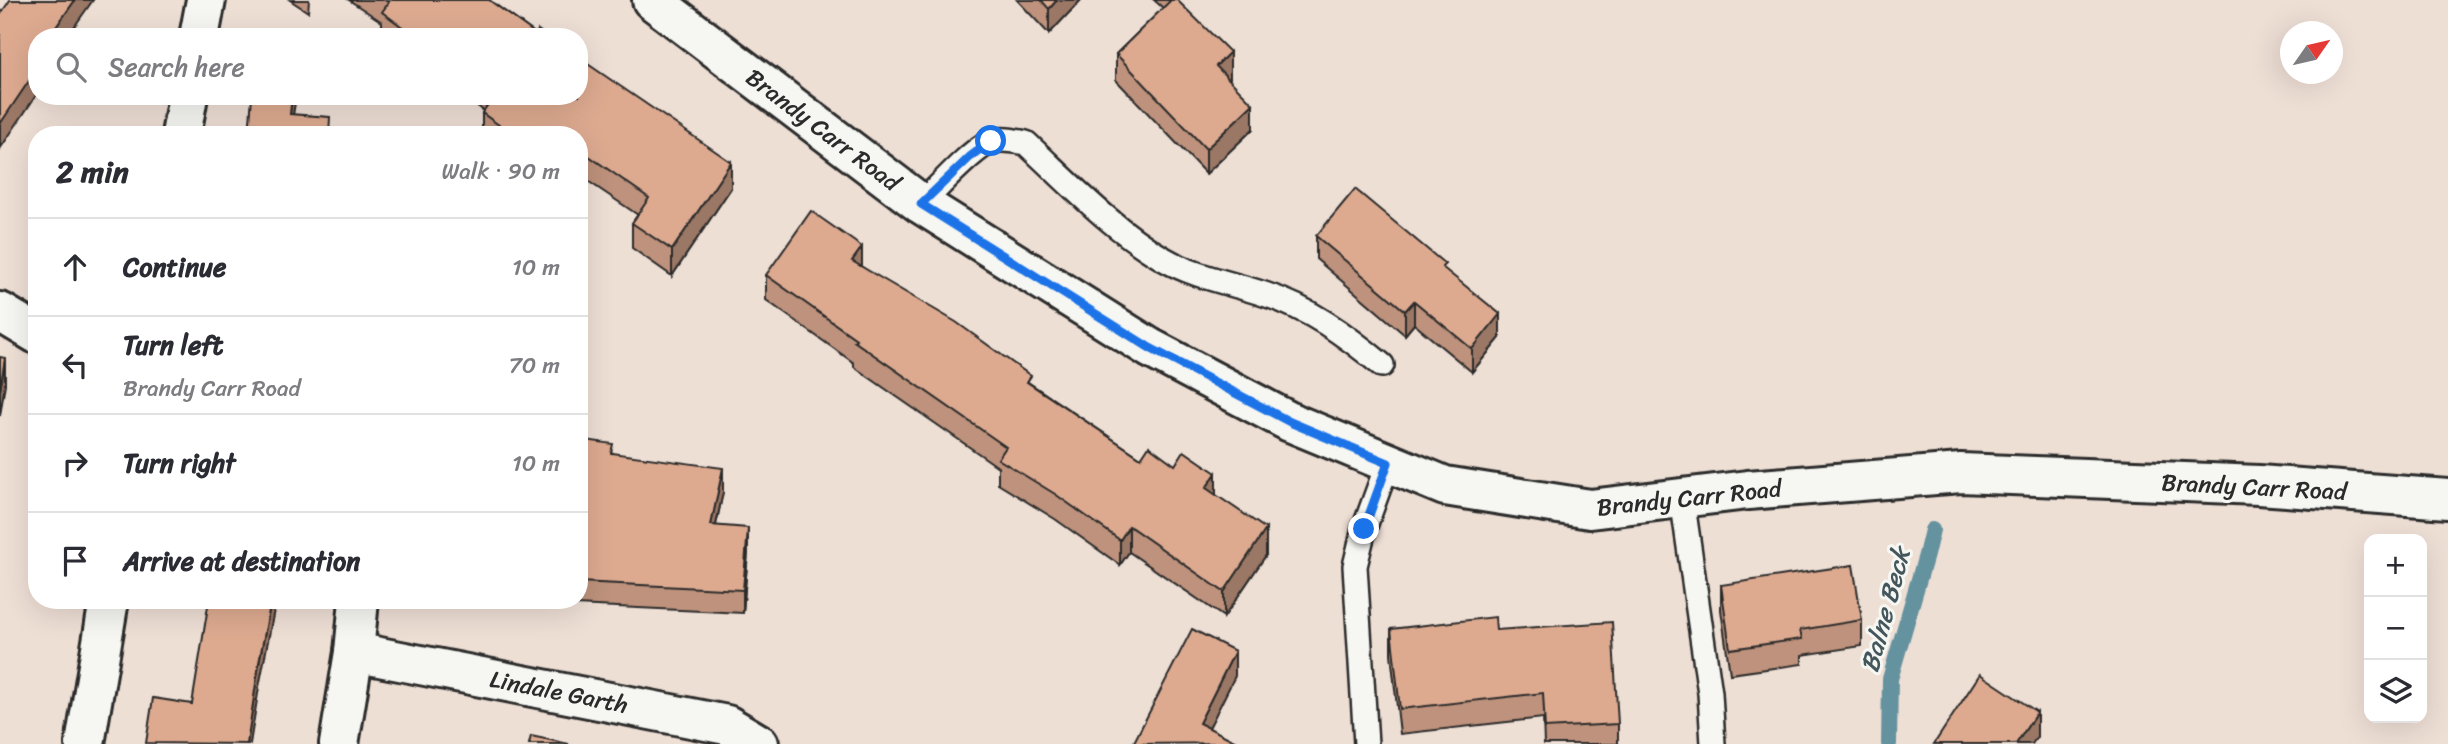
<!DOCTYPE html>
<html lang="en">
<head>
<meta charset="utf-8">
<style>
	:root { --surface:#fff; --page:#f7f7f7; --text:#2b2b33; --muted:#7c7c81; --line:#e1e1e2 }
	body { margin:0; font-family:Sriracha,sans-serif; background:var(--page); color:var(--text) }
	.controls { position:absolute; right:21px; bottom:21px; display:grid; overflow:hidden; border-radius:14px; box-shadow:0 7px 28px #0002 }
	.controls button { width:63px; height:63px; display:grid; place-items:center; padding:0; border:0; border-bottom:2px solid var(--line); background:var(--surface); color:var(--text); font:35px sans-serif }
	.compass { position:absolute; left:2280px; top:21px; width:63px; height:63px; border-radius:50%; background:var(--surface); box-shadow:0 7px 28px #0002; rotate:56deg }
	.stop { position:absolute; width:21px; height:21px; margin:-16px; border:5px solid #1a73e8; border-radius:50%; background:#fff }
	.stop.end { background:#1a73e8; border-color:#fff; box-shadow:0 2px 7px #0008 }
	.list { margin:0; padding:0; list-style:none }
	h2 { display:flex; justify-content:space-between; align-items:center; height:91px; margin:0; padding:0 28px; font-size:30px }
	h2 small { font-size:23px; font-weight:400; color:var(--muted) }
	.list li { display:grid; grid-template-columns:46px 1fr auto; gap:21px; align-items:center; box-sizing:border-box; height:98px; padding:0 28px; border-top:2px solid var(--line) }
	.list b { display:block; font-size:26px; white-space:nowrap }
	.list p { margin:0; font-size:23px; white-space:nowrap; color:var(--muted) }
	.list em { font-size:23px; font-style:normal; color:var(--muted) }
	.icon { flex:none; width:38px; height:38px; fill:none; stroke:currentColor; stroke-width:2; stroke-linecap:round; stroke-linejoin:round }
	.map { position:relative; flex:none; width:2448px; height:744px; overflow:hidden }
	.search { position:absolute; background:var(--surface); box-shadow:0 7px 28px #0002; left:28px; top:28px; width:560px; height:77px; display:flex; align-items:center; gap:18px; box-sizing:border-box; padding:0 24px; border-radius:28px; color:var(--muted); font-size:26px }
	.panel { position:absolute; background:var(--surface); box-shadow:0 7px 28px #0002; left:28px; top:126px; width:560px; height:483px; border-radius:28px }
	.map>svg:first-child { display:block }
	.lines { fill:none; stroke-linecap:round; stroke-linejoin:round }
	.stream { stroke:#65929f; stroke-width:16 }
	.lane-casing { stroke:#2b2b2b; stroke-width:28 }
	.street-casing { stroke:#2b2b2b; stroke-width:44 }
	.secondary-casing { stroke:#2b2b2b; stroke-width:44 }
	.lane { stroke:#f6f6f2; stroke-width:23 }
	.street { stroke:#f6f6f2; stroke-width:38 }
	.secondary { stroke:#f6f6f2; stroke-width:38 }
	.wall { fill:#be927c; stroke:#2b2b2b; stroke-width:2 }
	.shaded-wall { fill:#9b7765; stroke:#2b2b2b; stroke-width:2 }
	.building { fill:#ddaa90; stroke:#2b2b2b; stroke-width:2 }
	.route { stroke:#1a73e8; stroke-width:9 }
	.labels { text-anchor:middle; stroke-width:6; stroke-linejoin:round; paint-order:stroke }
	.street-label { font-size:24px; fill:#2b2b2b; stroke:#f6f6f2 }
	.water-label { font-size:26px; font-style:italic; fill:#43565b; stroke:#f6f6f2 }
</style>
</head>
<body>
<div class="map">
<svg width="2448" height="744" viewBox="0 0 2448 744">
	<rect width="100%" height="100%" fill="#eedfd5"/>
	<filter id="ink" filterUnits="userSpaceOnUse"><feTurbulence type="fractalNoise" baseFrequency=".0143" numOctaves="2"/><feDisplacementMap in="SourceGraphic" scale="14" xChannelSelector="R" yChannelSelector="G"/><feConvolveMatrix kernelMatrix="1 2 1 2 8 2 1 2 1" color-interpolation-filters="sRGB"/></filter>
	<g filter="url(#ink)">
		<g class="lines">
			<path class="stream" d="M 1889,744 L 1890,679 L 1926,555 L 1932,530"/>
			<defs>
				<g id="lane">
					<path d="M 921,204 C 937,189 973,147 993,141 C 1004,138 1015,141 1026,143 C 1069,183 1113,230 1164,259 C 1195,277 1231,283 1264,294 C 1309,308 1346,335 1382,365"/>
					<path d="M 1682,498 L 1710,693 L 1713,744"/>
					<path d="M 1366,744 L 1355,566 L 1364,529 L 1388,463"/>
				</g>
				<g id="street">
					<path d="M 199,37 L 206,0"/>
					<path d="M 181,135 L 188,96"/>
					<path d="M 0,312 L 37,334"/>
					<path d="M 354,652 L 727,725 L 759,744"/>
					<path d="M 85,744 L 109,600"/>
					<path d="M 339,744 L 354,652 L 359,600"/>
				</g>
				<path id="secondary" d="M 652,0 L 921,204 L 1150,348 L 1290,422 L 1445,486 L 1590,509 L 1748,490 L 1961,473 L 2259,485 L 2448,499"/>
			</defs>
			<use href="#lane" class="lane-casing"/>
			<use href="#street" class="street-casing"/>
			<use href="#secondary" class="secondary-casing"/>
			<use href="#lane" class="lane"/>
			<use href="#street" class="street"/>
			<use href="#secondary" class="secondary"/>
		</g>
		<g class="wall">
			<path d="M 290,0 L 309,0 L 308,12 Z"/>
			<path d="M 349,0 L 489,0 L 536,34 L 548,37 L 382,37 L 382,22 Z"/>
			<path d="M 1017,0 L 1081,0 L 1049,34 Z"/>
			<path d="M 1154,0 L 1177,0 L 1230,78 L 1229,79 L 1253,129 L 1206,174 L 1116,80 L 1116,54 L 1163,8 Z"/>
			<path d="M 464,96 L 579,96 L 731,188 L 672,276 L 632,248 L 632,223 L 638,215 L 579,175 L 579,135 L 482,135 L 482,113 L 484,111 Z"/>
			<path d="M 1316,236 L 1445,270 L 1500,338 L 1472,372 L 1414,324 L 1405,335 L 1316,259 Z"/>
			<path d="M 862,267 L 1031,384 L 1141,458 L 1216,495 L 1266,555 L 1224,617 L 1129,552 L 1120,565 L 1055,519 L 998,484 L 998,467 L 854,367 L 854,363 L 766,300 L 766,275 Z"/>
			<path d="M 579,439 L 613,453 L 723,492 L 716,525 L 748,552 L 743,613 L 533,603 L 533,600 L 579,600 Z"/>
			<path d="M 1721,585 L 1862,620 L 1862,646 L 1802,655 L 1802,664 L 1730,674 L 1721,610 Z"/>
			<path d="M 1391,629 L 1496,630 L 1618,724 L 1618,744 L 1544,744 L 1543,718 L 1400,734 L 1391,654 Z"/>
		</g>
		<g class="shaded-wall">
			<path d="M 75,0 L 93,0 L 67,37 L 49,37 Z"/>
			<path d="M 1057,0 L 1081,0 L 1049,34 L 1049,9 Z"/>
			<path d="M 1230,52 L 1230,78 L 1216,91 L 1216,66 Z"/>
			<path d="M 37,54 L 37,94 L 0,149 L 0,124 Z"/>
			<path d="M 292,96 L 296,96 L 290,135 L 290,114 Z"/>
			<path d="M 1253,104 L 1253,129 L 1206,174 L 1206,149 Z"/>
			<path d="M 731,162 L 731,188 L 672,276 L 672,250 Z"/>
			<path d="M 862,247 L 862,272 L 852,261 Z"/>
			<path d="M 1414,301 L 1414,324 L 1405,335 L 1405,311 Z"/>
			<path d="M 1500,314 L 1500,338 L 1472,372 L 1472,349 Z"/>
			<path d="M 5,358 L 5,384 L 0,416 L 0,391 Z"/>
			<path d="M 723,468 L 723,492 L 711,548 L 711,525 Z"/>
			<path d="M 1216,473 L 1216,498 L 1206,488 Z"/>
			<path d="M 1129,526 L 1129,552 L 1120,565 L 1120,540 Z"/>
			<path d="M 748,528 L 748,552 L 743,613 L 743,590 Z"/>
			<path d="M 1266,529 L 1266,555 L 1224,617 L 1224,592 Z"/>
			<path d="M 271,600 L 276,600 L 259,687 L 250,744 L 247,744 L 259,663 Z"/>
			<path d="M 1235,651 L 1235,676 L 1201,744 L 1199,723 Z"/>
			<path d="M 2037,712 L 2037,737 L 2032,744 L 2016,744 Z"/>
		</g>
		<g class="building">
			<path d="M 10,0 L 75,0 L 49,37 L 37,37 L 37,69 L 0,124 L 0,15 Z"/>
			<path d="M 386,0 L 489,0 L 536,34 L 538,30 L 548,37 L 416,37 L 382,12 L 389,2 Z"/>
			<path d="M 1041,0 L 1057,0 L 1049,9 Z"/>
			<path d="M 1171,0 L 1177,0 L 1230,52 L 1216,66 L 1253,104 L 1206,149 L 1116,54 Z"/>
			<path d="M 579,58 L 731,162 L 672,250 L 632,223 L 649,198 L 579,149 L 579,135 L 513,135 L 482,113 L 494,96 L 579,96 Z"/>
			<path d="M 252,96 L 292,96 L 290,114 L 330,117 L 329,135 L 249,135 Z"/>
			<path d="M 1355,189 L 1445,264 L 1442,267 L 1500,314 L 1472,349 L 1414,301 L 1405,311 L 1316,236 Z"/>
			<path d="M 811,211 L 862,247 L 852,261 L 956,322 L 1031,376 L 1027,382 L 1141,458 L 1149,446 L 1175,465 L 1184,451 L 1216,473 L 1206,488 L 1266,529 L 1224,592 L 1129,526 L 1120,540 L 1055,494 L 998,459 L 1006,447 L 854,341 L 856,339 L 766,275 Z"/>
			<path d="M 0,357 L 5,358 L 0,391 Z"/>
			<path d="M 579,439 L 613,444 L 611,453 L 723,468 L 711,525 L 748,528 L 743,590 L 579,582 Z"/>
			<path d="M 1853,565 L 1862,620 L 1800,630 L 1802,639 L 1730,649 L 1721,585 Z"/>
			<path d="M 209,600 L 271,600 L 259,663 L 247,744 L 146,743 L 153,698 L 192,704 Z"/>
			<path d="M 1495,617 L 1496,630 L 1612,622 L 1618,724 L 1545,728 L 1543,693 L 1400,709 L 1391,629 Z"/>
			<path d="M 1192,629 L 1235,651 L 1199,723 L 1239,743 L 1133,744 Z"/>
			<path d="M 1980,674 L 2037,712 L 2016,744 L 1934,744 Z"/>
			<path d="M 531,736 L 569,744 L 529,744 Z"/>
		</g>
	</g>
	<g class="lines" filter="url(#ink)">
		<path class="route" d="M 991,141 L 971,156 L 921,204 L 1150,348 L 1290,422 L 1388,463 L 1364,529"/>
	</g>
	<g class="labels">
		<g class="street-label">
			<text transform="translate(823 130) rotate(37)" y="8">Brandy Carr Road</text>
			<text transform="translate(2254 487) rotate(3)" y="8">Brandy Carr Road</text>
			<text transform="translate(1689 498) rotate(-6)" y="8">Brandy Carr Road</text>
			<text transform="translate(559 692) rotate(11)" y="8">Lindale Garth</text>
		</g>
		<g class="water-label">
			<text transform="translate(1885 610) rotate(-75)" y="9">Balne Beck</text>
		</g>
	</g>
</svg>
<div class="controls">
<button>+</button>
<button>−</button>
<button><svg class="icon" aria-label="layers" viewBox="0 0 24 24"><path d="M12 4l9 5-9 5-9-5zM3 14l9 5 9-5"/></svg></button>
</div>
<svg class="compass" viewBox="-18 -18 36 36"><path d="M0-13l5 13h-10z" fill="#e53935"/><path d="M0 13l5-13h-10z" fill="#7c7c81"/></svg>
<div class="stop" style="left:991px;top:141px"></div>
<div class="stop end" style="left:1364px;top:529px"></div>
<div class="search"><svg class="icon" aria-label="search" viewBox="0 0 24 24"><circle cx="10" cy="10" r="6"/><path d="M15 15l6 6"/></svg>Search here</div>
<section class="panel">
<h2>2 min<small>Walk · 90 m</small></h2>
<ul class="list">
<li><svg class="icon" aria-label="ahead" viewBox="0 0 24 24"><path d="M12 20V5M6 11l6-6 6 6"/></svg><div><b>Continue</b></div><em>10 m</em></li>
<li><svg class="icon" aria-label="left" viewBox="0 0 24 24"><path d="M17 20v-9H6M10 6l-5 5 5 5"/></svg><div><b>Turn left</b><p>Brandy Carr Road</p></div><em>70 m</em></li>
<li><svg class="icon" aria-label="right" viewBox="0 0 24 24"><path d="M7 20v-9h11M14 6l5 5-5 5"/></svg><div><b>Turn right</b></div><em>10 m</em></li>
<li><svg class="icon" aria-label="arrive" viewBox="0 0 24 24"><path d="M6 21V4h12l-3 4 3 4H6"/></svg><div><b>Arrive at destination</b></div></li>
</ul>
</section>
</div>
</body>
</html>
